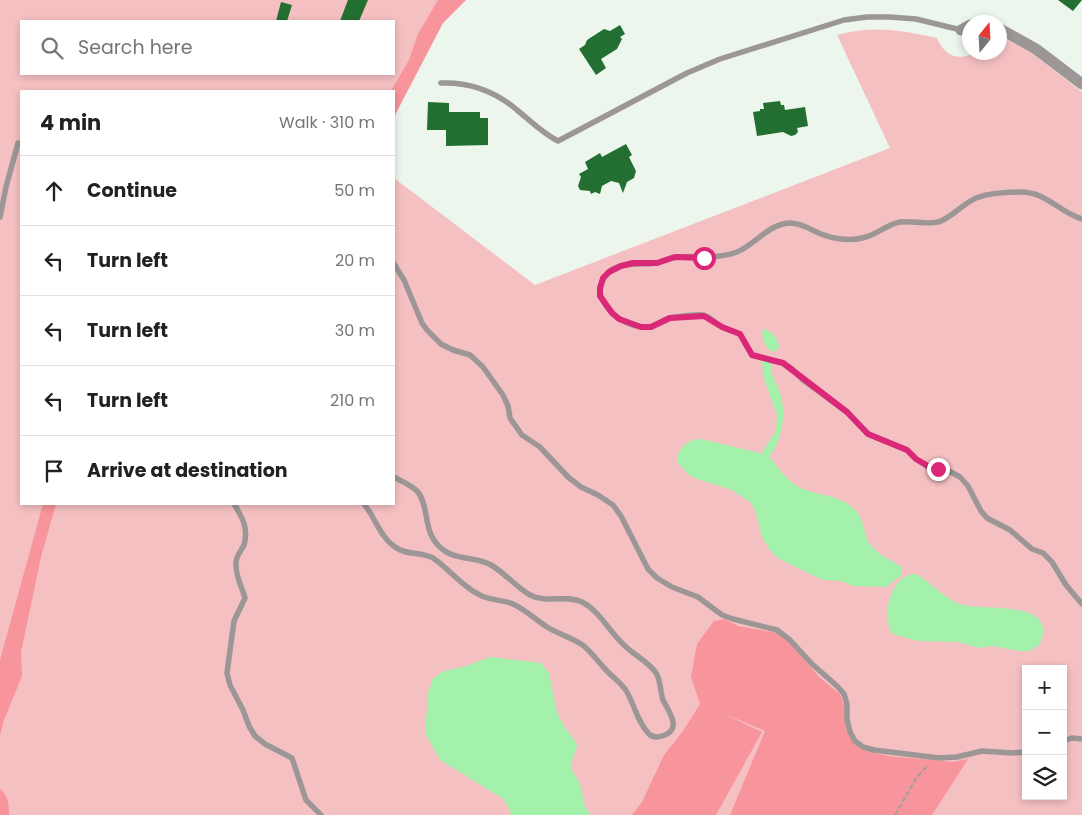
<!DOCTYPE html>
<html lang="en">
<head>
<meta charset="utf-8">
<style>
	:root { --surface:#fff; --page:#f2f2f2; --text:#202124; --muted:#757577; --line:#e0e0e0 }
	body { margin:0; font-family:Poppins,sans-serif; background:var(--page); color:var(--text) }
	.controls { position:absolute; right:15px; bottom:15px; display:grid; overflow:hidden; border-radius:0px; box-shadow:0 2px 8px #0003 }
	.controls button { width:45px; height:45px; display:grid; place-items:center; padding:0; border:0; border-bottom:1px solid var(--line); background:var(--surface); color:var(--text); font:25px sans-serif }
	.compass { position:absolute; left:962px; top:15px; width:45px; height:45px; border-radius:50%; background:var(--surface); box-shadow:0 2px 8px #0003; rotate:18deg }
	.stop { position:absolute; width:15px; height:15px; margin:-11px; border:4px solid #db2777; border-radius:50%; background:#fff }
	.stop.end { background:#db2777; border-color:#fff; box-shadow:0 1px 5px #0008 }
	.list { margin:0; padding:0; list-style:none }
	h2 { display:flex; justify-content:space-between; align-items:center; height:65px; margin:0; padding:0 20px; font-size:21px }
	h2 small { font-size:16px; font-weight:400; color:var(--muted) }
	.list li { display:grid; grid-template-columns:32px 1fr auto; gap:15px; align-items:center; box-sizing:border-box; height:70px; padding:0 20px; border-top:1px solid var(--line) }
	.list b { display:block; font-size:19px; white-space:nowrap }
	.list em { font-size:16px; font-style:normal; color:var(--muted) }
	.icon { flex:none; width:28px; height:28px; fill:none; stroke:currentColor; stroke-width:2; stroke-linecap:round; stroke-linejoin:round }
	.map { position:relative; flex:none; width:1082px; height:815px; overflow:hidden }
	.search { position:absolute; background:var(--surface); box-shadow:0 2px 8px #0003; left:20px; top:20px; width:375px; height:55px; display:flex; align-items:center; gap:12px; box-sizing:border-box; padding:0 18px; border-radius:0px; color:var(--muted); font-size:19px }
	.panel { position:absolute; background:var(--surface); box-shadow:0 2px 8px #0003; left:20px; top:90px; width:375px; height:415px; border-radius:0px }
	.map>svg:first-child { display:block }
	.green { fill:#f5c0c2; fill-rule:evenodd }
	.forest { fill:#f8949b }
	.water { fill:#a4f1ac }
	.building { fill:#236f32 }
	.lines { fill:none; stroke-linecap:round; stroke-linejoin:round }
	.path { stroke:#9aa19a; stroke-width:2; stroke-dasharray:5 2.5; stroke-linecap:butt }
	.service { stroke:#9c9696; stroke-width:5.5 }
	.minor { stroke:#9c9696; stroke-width:11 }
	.route { stroke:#db2777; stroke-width:6 }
</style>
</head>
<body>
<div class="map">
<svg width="1082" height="815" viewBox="0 0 1082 815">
	<rect width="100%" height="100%" fill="#ecf6ec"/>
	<path class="green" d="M 0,0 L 445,0 L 394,91 L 21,91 L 21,504 L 394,504 L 394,178 L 535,285 L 890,148 L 837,35 C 875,25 900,30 937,38 C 946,58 957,60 976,53 C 982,51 992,53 1000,52 L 1000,36 L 1032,53 L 1082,92 L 1082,815 L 0,815 ZM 21,21 L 394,21 L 394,74 L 21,74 ZM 1026,669 L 1063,669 L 1063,796 L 1026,796 Z"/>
	<g class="forest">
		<path d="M 438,0 L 466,0 L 443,23 L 394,117 L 394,91 L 391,91 L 409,60 L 418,34 Z"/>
		<path d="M 43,504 L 56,504 L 41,557 L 21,652 L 22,676 L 4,720 L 0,735 L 0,660 Z"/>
		<path d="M 725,619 L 738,626 L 778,633 L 789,642 L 819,677 L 840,694 L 844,705 L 846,729 L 863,750 L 888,756 L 953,762 L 968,759 L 932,815 L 730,815 L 765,731 L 722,713 L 762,732 L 716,815 L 632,815 L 642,802 L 664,755 L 683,731 L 700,704 L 691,677 L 697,644 L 714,621 Z"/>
		<path d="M 0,789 C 8,794 9,806 9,815 L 0,815 Z"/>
	</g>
	<g class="water">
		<path d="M 765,329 C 772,331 778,339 779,347 L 775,352 L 768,349 L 763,340 L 762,331 Z"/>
		<path d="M 762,360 L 771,362 C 770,375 776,382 780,393 C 787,414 782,441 769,457 C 779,467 785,480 799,487 C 816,496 836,494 852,507 C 864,517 863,529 868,541 C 874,553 891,560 902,567 L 902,575 L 886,587 L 852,586 L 842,581 L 823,580 L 779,559 L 769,549 L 762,537 L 756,513 L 751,503 L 732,490 L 697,479 L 689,475 L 678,463 L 677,457 L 680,450 L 684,445 L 692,440 L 701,439 L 764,454 L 762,452 L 776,431 L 777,415 L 763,376 Z"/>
		<path d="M 913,574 L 918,575 C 933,585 946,600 963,605 C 986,611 1059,599 1040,644 L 1030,651 L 1020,651 L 992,646 L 979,648 L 958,642 L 918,641 L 892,634 C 881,617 890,577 913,574 Z"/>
		<path d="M 490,657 L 541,663 L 549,673 L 557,713 L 565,728 L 576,742 L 577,746 L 572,761 L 572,770 L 580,784 L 585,807 L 590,815 L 511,815 L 507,804 L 502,798 L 440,760 L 425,733 L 428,693 L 433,678 L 444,671 L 466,666 Z"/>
	</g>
	<g class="building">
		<path d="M 348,0 L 368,0 L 359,21 L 340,21 Z"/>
		<path d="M 1058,0 L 1082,0 L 1073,11 Z"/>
		<path d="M 281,2 L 292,5 L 287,21 L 276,21 Z"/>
		<path d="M 620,25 L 625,34 L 620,37 L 622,39 L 617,49 L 601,59 L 606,68 L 596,75 L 579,49 L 585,45 L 587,40 L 604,29 L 610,31 Z"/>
		<path d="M 780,101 L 781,105 L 784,105 L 785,110 L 805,107 L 808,126 L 797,128 L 798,132 L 795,135 L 791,136 L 783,132 L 757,136 L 753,112 L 760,111 L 760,109 L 764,109 L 763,103 Z"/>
		<path d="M 428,102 L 449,103 L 449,112 L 480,112 L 480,118 L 488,118 L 488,145 L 446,146 L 446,130 L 427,130 Z"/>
		<path d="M 626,144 L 632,155 L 629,157 L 636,171 L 634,178 L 627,182 L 623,193 L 619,183 L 611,181 L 602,186 L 600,194 L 595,192 L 591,194 L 590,191 L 580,190 L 578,186 L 581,177 L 579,174 L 588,169 L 585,162 L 600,153 L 602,157 Z"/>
	</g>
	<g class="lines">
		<path class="path" d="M 895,815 L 917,777 L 928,765"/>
		<g class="service">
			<path d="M 441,83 C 469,82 495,91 517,110 C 532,122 541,132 558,141 L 687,73 L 720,59 L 844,20 L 867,17 L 890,17 L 916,19 L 961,30"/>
			<path d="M 0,217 L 6,187 L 18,143"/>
			<path d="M 1082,219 C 1059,212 1046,192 1021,192 C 1007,192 989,193 976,198 C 963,204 954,215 941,221 C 930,226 913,220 900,222 C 887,224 876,236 862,238 C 850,241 833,239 821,234 C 811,230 802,223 790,223 C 768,224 756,244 737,252 C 717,260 698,255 677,257 C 670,257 663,262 656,263 C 638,266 611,259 602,282 C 601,286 599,291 601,296 C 607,314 630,329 649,327 C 656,326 662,320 669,318 C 676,317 696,314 703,315 C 711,317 716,324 722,327 C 728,330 734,331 740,334 L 752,355 L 783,363 L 791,368 L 803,380 L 847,412 L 868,434 L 907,450 L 916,459 L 928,467 L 949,471 L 960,477 L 968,486 L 981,511 L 987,518 L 1010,530 L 1032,549 L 1043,553 L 1052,562 L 1066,585 L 1082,604"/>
			<path d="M 394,264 L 404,280 L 422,323 L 427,330 L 441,344 L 453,350 L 470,355 L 483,367 L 503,395 L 508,406 L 510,418 L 522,435 L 540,447 L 568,477 L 581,487 L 598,495 L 613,505 L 621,516 L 648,569 L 657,578 L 672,587 L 698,597 L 722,615 L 733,619 L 777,630 L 790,640 L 812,664 L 837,686 L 844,694 L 847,704 L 847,720 L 850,732 L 855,741 L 863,747 L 874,750 L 939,758 L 957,757 L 982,751 L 1012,753 L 1026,752"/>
			<path d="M 234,504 C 242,517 249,528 244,545 C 241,551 236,556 236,563 C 235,576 242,586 245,598 L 234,621 L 227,673 L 230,685 L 243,710 L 249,726 L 255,736 L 265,744 L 292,758 L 306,800 L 321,815"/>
			<path d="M 364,504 C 375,517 380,537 395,547 C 407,556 421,551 433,558 C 449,569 461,585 478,594 C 489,601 502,599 513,604 C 526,610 536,620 547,627 C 558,634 573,638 584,646 C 593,654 600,664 609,673 C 616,680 624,685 628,694 C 635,707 638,723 649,734 C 653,738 660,737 665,735 C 682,728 668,710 663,700 C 660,692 661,680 656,673 C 649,662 634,655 625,646 C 610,633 600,611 582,602 C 565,594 547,604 530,595 C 516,587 505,573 491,565 C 475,556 455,561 441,548 C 422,532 430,508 418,492 C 413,486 401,481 394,477"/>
			<path d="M 1063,741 L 1072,738 L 1082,739"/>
		</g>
		<g class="minor">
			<path d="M 1000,29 L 1036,49 L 1082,84"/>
			<path d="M 961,30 L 970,25"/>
		</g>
	</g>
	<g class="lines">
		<path class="route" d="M 704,258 L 675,257 L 657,263 L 633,263 L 621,266 L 609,272 L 603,278 L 600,288 L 600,296 L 612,313 L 619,319 L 641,327 L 651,327 L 670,318 L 704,316 L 722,327 L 740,334 L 752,355 L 783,363 L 847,412 L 868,434 L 907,450 L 916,459 L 928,466 L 938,469"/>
	</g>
</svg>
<div class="controls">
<button>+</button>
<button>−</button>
<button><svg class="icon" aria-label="layers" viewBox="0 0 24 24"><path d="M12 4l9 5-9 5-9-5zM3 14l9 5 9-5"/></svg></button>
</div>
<svg class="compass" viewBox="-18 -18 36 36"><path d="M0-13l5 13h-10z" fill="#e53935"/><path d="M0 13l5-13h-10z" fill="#757577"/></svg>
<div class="stop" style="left:704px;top:258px"></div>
<div class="stop end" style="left:938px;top:469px"></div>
<div class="search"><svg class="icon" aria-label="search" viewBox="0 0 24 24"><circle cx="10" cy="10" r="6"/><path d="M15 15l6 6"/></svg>Search here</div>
<section class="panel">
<h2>4 min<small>Walk · 310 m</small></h2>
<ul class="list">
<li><svg class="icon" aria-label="ahead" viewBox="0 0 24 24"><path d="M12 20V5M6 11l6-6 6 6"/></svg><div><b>Continue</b></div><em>50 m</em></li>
<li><svg class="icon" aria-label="left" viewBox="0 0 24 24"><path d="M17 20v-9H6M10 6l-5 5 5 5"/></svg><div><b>Turn left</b></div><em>20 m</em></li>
<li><svg class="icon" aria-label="left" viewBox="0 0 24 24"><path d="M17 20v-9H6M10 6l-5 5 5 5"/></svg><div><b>Turn left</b></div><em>30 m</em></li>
<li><svg class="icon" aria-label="left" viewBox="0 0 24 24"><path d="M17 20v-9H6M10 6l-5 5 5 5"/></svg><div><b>Turn left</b></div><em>210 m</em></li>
<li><svg class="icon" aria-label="arrive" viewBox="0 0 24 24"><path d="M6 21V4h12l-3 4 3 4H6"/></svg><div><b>Arrive at destination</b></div></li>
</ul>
</section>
</div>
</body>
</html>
